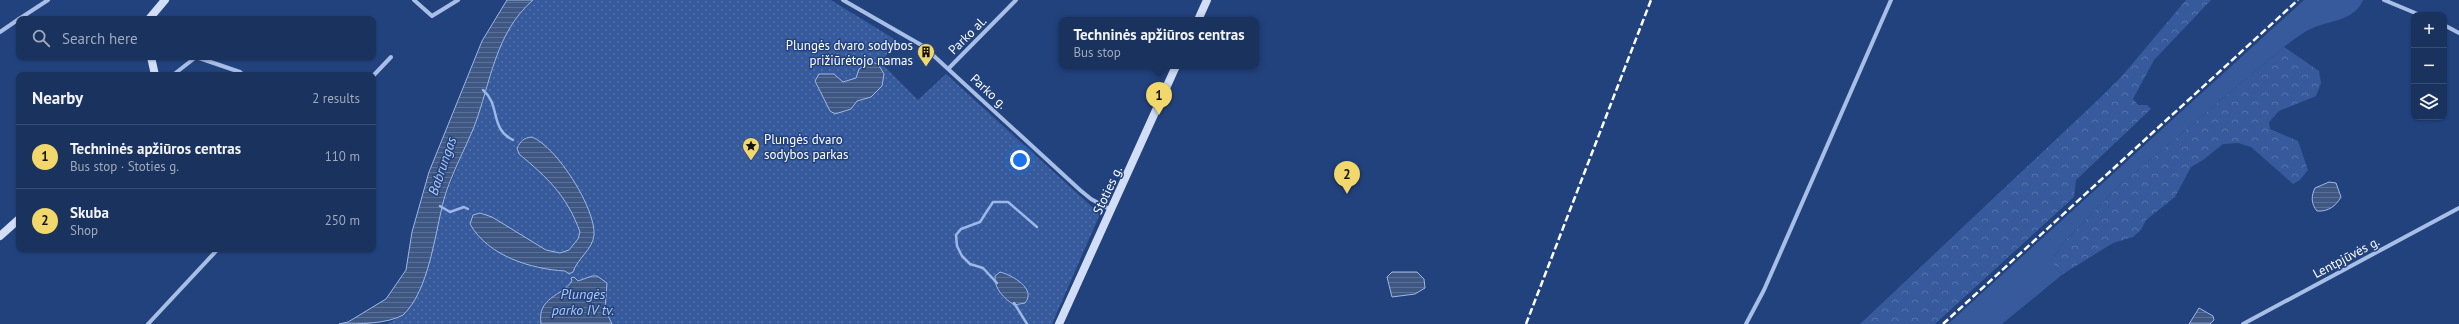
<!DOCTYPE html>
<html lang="en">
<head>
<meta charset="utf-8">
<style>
	:root { --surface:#1a325e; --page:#233a64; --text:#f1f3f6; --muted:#9faabc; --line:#384d73; --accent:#f2d76a }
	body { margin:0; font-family:"PT Sans",sans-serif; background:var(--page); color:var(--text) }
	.controls { position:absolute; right:12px; top:12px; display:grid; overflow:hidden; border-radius:8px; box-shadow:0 1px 3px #0004 }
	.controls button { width:36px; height:36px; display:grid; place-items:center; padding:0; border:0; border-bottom:1px solid var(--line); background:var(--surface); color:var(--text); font:20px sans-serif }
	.you { position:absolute; left:1020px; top:160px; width:14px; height:14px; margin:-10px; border:3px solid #fff; border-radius:50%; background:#1a73e8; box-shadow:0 0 0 6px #1a73e833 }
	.badge { display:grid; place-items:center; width:26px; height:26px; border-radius:50%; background:var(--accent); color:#111; font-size:13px; font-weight:700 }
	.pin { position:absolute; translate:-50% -33px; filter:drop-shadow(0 1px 2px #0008) }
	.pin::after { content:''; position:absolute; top:21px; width:14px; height:12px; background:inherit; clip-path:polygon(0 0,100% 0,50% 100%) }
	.popup { position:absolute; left:1059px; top:17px; width:200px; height:52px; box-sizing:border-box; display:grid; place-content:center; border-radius:8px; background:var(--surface); filter:drop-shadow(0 1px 3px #0005); font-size:13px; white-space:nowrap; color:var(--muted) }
	.popup b { font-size:15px; color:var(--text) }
	.popup::after { content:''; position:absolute; left:50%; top:100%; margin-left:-8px; border:8px solid transparent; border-top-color:var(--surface) }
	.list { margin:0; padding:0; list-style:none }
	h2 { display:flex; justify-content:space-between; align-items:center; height:52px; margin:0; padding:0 16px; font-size:17px }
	h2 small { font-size:13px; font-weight:400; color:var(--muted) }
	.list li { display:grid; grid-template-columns:26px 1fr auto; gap:12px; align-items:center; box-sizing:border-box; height:64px; padding:0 16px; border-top:1px solid var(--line) }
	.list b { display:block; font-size:15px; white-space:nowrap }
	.list p { margin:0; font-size:13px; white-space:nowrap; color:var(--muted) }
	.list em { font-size:13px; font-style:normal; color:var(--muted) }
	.icon { flex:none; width:22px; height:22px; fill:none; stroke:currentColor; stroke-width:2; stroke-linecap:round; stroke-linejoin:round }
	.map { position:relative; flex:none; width:2459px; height:324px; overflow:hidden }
	.search { position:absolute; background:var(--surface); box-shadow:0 1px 3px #0004; left:16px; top:16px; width:360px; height:44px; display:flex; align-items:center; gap:10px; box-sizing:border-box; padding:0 14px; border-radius:8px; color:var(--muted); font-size:15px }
	.panel { position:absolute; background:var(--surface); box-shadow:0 1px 3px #0004; left:16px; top:72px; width:360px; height:180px; border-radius:8px }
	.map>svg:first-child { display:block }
	.grass { fill:#365a9c }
	.forest { fill:url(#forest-crowns) }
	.park { fill:url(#park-dots) }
	.water { fill:url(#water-rules); stroke:#9bb8e8 }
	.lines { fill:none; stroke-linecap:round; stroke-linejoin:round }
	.stream { stroke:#9bb8e8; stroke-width:2.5 }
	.street { stroke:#a7bee6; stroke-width:4 }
	.secondary { stroke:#d1def6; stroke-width:8 }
	.rail { stroke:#fff; stroke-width:2.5; stroke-dasharray:7 3; stroke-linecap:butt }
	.labels { text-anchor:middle; stroke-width:3; stroke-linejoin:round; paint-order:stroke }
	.street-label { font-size:13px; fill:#fff; stroke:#22427e }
	.poi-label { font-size:13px; fill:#fff; stroke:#22427e; text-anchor:end }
	.water-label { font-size:14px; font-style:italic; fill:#b2c8ee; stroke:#22427e }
</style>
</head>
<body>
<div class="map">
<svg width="2459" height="324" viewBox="0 0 2459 324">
	<defs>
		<pattern id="forest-crowns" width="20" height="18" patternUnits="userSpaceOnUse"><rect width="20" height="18" fill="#365a9c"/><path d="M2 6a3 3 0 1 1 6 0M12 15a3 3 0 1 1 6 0" fill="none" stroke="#5473ab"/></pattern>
		<pattern id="park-dots" width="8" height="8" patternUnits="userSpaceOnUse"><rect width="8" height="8" fill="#365a9c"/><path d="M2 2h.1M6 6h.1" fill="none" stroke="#5473ab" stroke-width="1.8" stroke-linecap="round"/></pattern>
		<pattern id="water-rules" width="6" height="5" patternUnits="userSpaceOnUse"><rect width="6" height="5" fill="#3f5783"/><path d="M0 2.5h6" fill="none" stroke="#5c7096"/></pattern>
	</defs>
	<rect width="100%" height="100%" fill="#22427e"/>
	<path class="grass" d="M 2304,0 L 2363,0 C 2354,21 2331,20 2313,28 C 2303,32 2293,40 2284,47 L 2119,186 L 2062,244 L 2054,257 L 2054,267 L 2063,274 L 2002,324 L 1948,324 Z"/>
	<g class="forest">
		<path d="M 2186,0 L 2211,0 L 2154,60 L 2133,99 L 2138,105 L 2147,105 L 2151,109 L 2076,180 L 2074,197 L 1935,324 L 1860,324 L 2101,97 L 2122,76 Z"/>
		<path d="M 2284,47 L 2319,71 L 2321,83 L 2316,96 L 2279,111 L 2269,122 L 2270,129 L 2298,141 L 2308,170 L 2300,180 L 2293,184 L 2251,147 L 2238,143 L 2223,144 L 2203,160 L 2191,167 L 2175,197 L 2146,220 L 2141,230 L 2133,237 L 2113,243 L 2063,274 L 2054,267 L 2054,257 L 2062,244 L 2119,186 Z"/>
	</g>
	<path class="park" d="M 533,0 L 831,0 L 896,40 L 881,63 L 918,100 L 946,74 L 1100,214 L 1052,324 L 387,324 L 403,315 L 418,294 L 445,197 L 474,125 L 504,35 L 524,8 Z"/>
	<g class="water">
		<path d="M 507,0 L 533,0 C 495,33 491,82 474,127 C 464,151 451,175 444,199 C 435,233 429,291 403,315 C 387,324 359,324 339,324 L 348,322 L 386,299 L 406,270 L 412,232 L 429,172 L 482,41 Z"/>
		<path d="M 871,62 L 878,64 L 884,74 L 882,86 L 871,97 L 857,101 L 851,109 L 835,114 L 830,111 L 815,81 L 819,74 L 834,74 L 843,82 L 856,78 L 859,69 Z"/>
		<path d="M 532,137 C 557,147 596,209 594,235 C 593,249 577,259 573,272 L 569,274 L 565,271 C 531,269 488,256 470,224 L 473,215 L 480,213 L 492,217 L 546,250 L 560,253 L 569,250 L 578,239 L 580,232 C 567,196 548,178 519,154 L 517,148 C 521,141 523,138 532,137 Z"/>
		<path d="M 2329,182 L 2336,183 L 2341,197 C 2336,206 2328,212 2317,211 C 2311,204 2311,196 2315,188 Z"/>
		<path d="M 1000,272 C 1012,275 1037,289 1025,303 L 1014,305 C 1004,298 994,289 995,276 Z"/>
		<path d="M 1392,272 L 1417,272 L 1424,279 L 1425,288 L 1415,294 L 1392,297 L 1387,277 Z"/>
		<path d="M 592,276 L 597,276 L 607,283 L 605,309 L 612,324 L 541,324 C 537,297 561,297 572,281 L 571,278 L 574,277 L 578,281 Z"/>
		<path d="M 2199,308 L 2213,316 L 2214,320 L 2210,324 L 2189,324 Z"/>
	</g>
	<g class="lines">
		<g class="stream">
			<path d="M 483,90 C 501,105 489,128 513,140"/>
			<path d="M 440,206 L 450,212 L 464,207 L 468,209"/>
			<path d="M 997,283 L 983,268 L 970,264 L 962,256 L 957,246 L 956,235 L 961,229 L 980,222 L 993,202 L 1008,202 L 1037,227"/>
			<path d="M 1014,303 L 1027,324"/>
		</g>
		<g class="street">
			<path d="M 414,0 L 432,16 L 458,0"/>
			<path d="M 843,0 L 923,46 L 1080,190 L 1091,199 L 1111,210"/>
			<path d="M 2384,0 L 2420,15"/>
			<path d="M 19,19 L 48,0"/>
			<path d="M 2444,25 L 2459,33"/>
			<path d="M 0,32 L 19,19"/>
			<path d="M 949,68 L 1016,0"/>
			<path d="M 173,75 L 196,57 L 240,72 L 243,75"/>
			<path d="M 373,76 L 391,57"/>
			<path d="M 148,324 L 218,249"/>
			<path d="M 1746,324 L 1764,290 L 1891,0"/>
			<path d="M 2243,324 L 2459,208"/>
		</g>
		<g class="secondary">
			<path d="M 149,19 L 165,0"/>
			<path d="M 1198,20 L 1207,0"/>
			<path d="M 151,57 L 155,75"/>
			<path d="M 0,236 L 19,219"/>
			<path d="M 1059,324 L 1176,66"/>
		</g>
		<g class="rail">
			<path d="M 1526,324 L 1651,0"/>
			<path d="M 1943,324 L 2298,0"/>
		</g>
	</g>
	<defs>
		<symbol id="building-pin" viewBox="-11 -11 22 30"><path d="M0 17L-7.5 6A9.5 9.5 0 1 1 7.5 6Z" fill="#f2d76a" stroke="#22427e"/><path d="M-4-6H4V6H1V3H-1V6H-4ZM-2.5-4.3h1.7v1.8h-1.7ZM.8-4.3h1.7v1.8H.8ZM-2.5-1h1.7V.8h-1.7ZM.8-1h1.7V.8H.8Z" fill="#111"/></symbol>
		<symbol id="sight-pin" viewBox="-11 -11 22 30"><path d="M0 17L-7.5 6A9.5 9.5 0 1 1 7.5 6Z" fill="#f2d76a" stroke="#22427e"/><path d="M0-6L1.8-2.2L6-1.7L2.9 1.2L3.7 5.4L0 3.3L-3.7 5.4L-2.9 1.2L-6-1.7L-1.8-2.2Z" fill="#111"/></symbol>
	</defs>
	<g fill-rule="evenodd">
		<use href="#building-pin" x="916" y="42" width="20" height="27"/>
		<use href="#sight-pin" x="741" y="136" width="20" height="27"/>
	</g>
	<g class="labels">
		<g class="street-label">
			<text transform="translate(967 35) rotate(-45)" y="5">Parko al.</text>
			<text transform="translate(989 91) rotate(43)" y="5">Parko g.</text>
			<text transform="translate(1107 190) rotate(-65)" y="5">Stoties g.</text>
			<text transform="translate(2346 257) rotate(-28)" y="5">Lentpjūvės g.</text>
		</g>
		<g class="poi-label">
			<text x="913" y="50">Plungės dvaro sodybos<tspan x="913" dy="15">prižiūrėtojo namas</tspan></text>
			<text x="764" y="144" text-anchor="start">Plungės dvaro<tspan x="764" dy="15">sodybos parkas</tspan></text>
		</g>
		<g class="water-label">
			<text transform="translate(442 166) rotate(-71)" y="5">Babrungas</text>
			<text x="583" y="299">Plungės<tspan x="583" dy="16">parko IV tv.</tspan></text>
		</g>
	</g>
</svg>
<div class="controls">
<button>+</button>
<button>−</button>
<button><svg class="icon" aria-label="layers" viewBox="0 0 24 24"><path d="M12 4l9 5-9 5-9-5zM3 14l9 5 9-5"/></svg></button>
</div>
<div class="you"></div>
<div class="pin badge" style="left:1159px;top:115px">1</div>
<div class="popup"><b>Techninės apžiūros centras</b>Bus stop</div>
<div class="pin badge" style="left:1347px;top:194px">2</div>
<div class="search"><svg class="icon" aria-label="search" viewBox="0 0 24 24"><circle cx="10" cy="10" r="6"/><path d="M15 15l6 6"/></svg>Search here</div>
<section class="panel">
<h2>Nearby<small>2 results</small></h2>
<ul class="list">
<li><span class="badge">1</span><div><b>Techninės apžiūros centras</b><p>Bus stop · Stoties g.</p></div><em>110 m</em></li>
<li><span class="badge">2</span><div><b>Skuba</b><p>Shop</p></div><em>250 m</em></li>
</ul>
</section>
</div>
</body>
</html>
